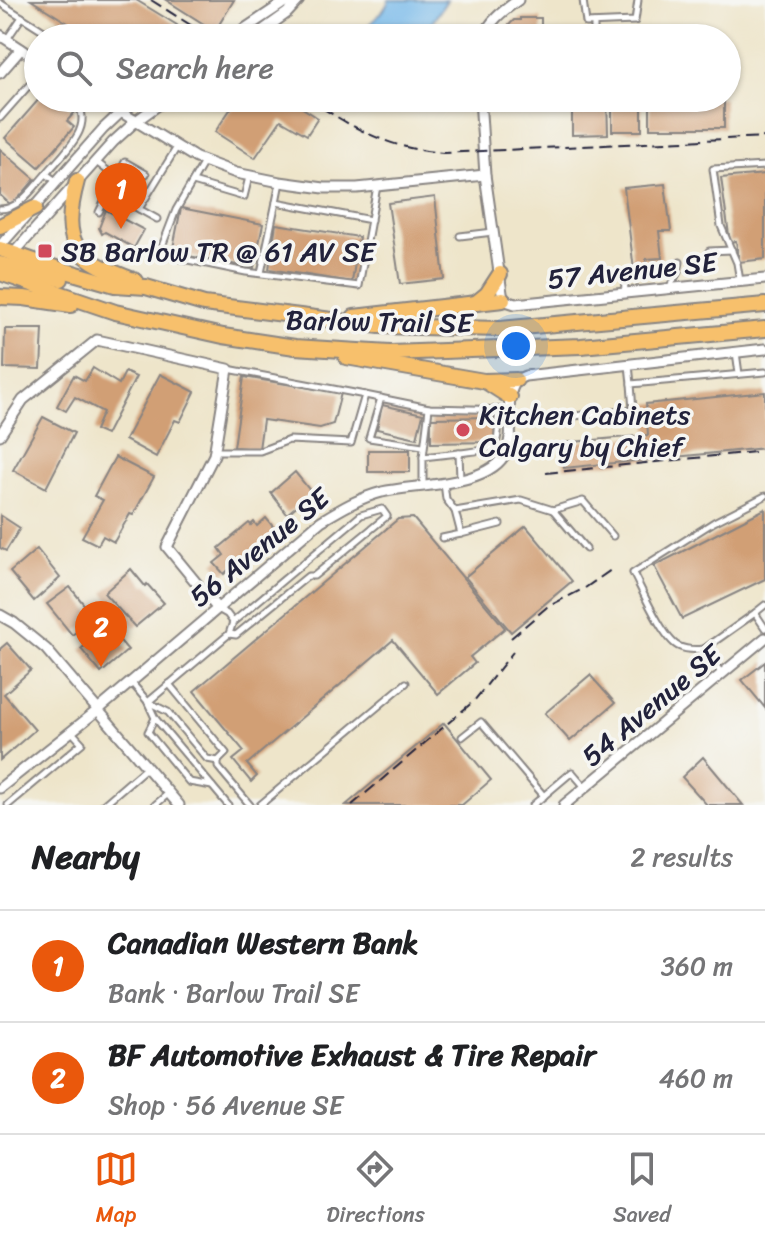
<!DOCTYPE html>
<html lang="en">
<head>
<meta charset="utf-8">
<style>
	:root { --surface:#fff; --page:#f2f2f2; --text:#202124; --muted:#757577; --line:#e0e0e0; --accent:#ea580c }
	body { margin:0; font-family:Sriracha,sans-serif; background:var(--page); color:var(--text) }
	.you { position:absolute; left:516px; top:346px; width:28px; height:28px; margin:-20px; border:6px solid #fff; border-radius:50%; background:#1a73e8; box-shadow:0 0 0 12px #1a73e833 }
	.badge { display:grid; place-items:center; width:52px; height:52px; border-radius:50%; background:var(--accent); color:#fff; font-size:26px; font-weight:700 }
	.pin { position:absolute; translate:-50% -66px; filter:drop-shadow(0 2px 4px #0008) }
	.pin::after { content:''; position:absolute; top:42px; width:28px; height:24px; background:inherit; clip-path:polygon(0 0,100% 0,50% 100%) }
	.list { margin:0; padding:0; list-style:none }
	h2 { display:flex; justify-content:space-between; align-items:center; height:104px; margin:0; padding:0 32px; font-size:34px }
	h2 small { font-size:26px; font-weight:400; color:var(--muted) }
	.list li { display:grid; grid-template-columns:52px 1fr auto; gap:24px; align-items:center; box-sizing:border-box; height:112px; padding:0 32px; border-top:2px solid var(--line) }
	.list b { display:block; font-size:30px; white-space:nowrap }
	.list p { margin:0; font-size:26px; white-space:nowrap; color:var(--muted) }
	.list em { font-size:26px; font-style:normal; color:var(--muted) }
	.icon { flex:none; width:44px; height:44px; fill:none; stroke:currentColor; stroke-width:2; stroke-linecap:round; stroke-linejoin:round }
	.map { position:relative; flex:none; width:765px; height:805px; overflow:hidden }
	.search { position:absolute; background:var(--surface); box-shadow:0 2px 6px #0004; left:24px; right:24px; top:24px; height:88px; display:flex; align-items:center; gap:20px; box-sizing:border-box; padding:0 28px; border-radius:44px; color:var(--muted); font-size:30px }
	.sheet { height:328px; background:var(--surface) }
	nav { display:flex; justify-content:space-around; align-items:center; box-sizing:border-box; height:112px; border-top:2px solid var(--line); background:var(--surface); font-size:22px; color:var(--muted) }
	nav a { display:grid; justify-items:center; gap:4px }
	nav .on { color:var(--accent) }
	.map>svg:first-child { display:block }
	.water { fill:#73b7e9; stroke:#4a6c92; stroke-width:2 }
	.building { fill:#d19f75 }
	.lines { fill:none; stroke-linecap:round; stroke-linejoin:round }
	.lane-casing { stroke:#888482; stroke-width:9 }
	.street-casing { stroke:#888482; stroke-width:13 }
	.primary-casing { stroke:#888482; stroke-width:18 }
	.lane { stroke:#fff; stroke-width:5 }
	.street { stroke:#fff; stroke-width:9 }
	.primary { stroke:#f7c06c; stroke-width:14 }
	.rail { stroke:#22223b; stroke-width:2; stroke-dasharray:12 6; stroke-linecap:butt }
	.poi-dot { fill:#d1495b; stroke:#f6f6f2; stroke-width:3 }
	.labels { text-anchor:middle; stroke-width:7; stroke-linejoin:round; paint-order:stroke }
	.poi-label { font-size:28px; fill:#22223b; stroke:#f6f6f2; text-anchor:start }
	.street-label { font-size:28px; fill:#22223b; stroke:#f6f6f2 }
</style>
</head>
<body>
<div class="map">
<svg width="765" height="805" viewBox="0 0 765 805">
	<rect width="100%" height="100%" fill="#f6f6f2"/>
	<filter id="ink" filterUnits="userSpaceOnUse"><feTurbulence type="fractalNoise" baseFrequency=".0125" numOctaves="2"/><feDisplacementMap in="SourceGraphic" scale="16" xChannelSelector="R" yChannelSelector="G"/><feConvolveMatrix kernelMatrix="1 2 1 2 8 2 1 2 1" color-interpolation-filters="sRGB"/></filter>
	<filter id="wash" filterUnits="userSpaceOnUse"><feTurbulence type="fractalNoise" baseFrequency=".006" numOctaves="4" result="noise"/><feDisplacementMap in="SourceGraphic" scale="32" xChannelSelector="R" yChannelSelector="G"/><feGaussianBlur stdDeviation="1.8" result="paint"/><feColorMatrix in="noise" values="0 0 0 0 0 0 0 0 0 0 0 0 0 0 0 0 0 1.4 0 .05"/><feComposite in="paint" operator="in"/></filter>
	<g filter="url(#wash)">
		<rect width="100%" height="100%" fill="#eee5ca"/>
		<path class="water" d="M 389,0 L 447,0 L 422,38 L 356,38 C 366,25 384,15 389,0 Z"/>
		<g id="blocks">
			<g class="building">
				<path d="M 31,0 L 136,0 L 177,25 L 169,38 L 92,38 Z"/>
				<path d="M 166,0 L 234,0 L 215,31 Z"/>
				<path d="M 520,18 L 541,18 L 541,38 L 497,38 L 505,35 L 509,25 L 514,20 L 520,20 Z"/>
				<path d="M 40,98 L 59,98 L 75,112 L 67,121 L 74,127 L 39,167 L 5,138 Z"/>
				<path d="M 238,98 L 287,98 L 318,118 L 307,135 L 281,120 L 255,158 L 215,132 Z"/>
				<path d="M 505,98 L 548,98 L 548,108 L 527,107 L 528,101 L 505,101 Z"/>
				<rect x="612" y="98" width="30" height="33"/>
				<rect x="650" y="98" width="74" height="30"/>
				<path d="M 572,99 L 607,99 L 608,134 L 572,135 Z"/>
				<path d="M 0,149 L 35,179 L 12,206 L 0,195 Z"/>
				<path d="M 765,174 L 765,259 L 739,262 L 736,241 L 730,242 L 721,178 Z"/>
				<path d="M 665,184 L 671,231 L 659,231 L 662,258 L 646,259 L 646,270 L 634,270 L 624,188 Z"/>
				<path d="M 435,197 L 444,279 L 400,284 L 388,203 Z"/>
				<path d="M 181,208 L 263,224 L 254,268 L 172,253 Z"/>
				<path d="M 106,210 L 144,230 L 134,248 L 105,232 L 102,234 L 99,228 Z"/>
				<path d="M 276,224 L 359,237 L 352,282 L 269,269 Z"/>
				<path d="M 5,329 L 43,329 L 41,369 L 4,368 Z"/>
				<path d="M 93,368 L 119,384 L 125,372 L 136,377 L 106,435 L 95,430 L 103,412 L 75,397 L 66,411 L 57,406 L 74,375 L 85,381 Z"/>
				<path d="M 160,374 L 195,392 L 180,422 L 175,420 L 156,457 L 125,440 Z"/>
				<path d="M 244,377 L 341,393 L 333,424 L 320,428 L 263,420 L 259,449 L 234,447 Z"/>
				<path d="M 765,392 L 765,448 L 564,468 L 562,443 L 648,435 L 646,404 Z"/>
				<path d="M 382,405 L 423,414 L 417,438 L 377,429 Z"/>
				<path d="M 43,417 L 74,433 L 46,488 L 13,470 Z"/>
				<path d="M 494,417 L 495,442 L 431,443 L 431,418 Z"/>
				<rect x="368" y="450" width="42" height="22"/>
				<path d="M 115,457 L 154,477 L 133,515 L 130,514 L 114,542 L 103,536 L 98,545 L 82,537 L 103,500 L 94,496 Z"/>
				<path d="M 295,472 L 312,493 L 287,514 L 271,493 Z"/>
				<path d="M 765,509 L 765,579 L 682,619 L 654,566 Z"/>
				<path d="M 0,515 L 20,528 L 6,551 L 0,548 Z"/>
				<path d="M 266,518 L 279,534 L 238,569 L 234,565 L 224,574 L 214,563 L 224,555 L 219,548 L 249,523 L 251,525 L 254,522 L 257,526 Z"/>
				<path d="M 413,518 L 505,628 L 470,657 L 475,663 L 438,694 L 393,640 L 247,764 L 257,776 L 251,782 L 233,760 L 244,751 L 194,691 L 398,519 Z"/>
				<path d="M 526,526 L 572,581 L 511,632 L 465,577 Z"/>
				<path d="M 37,549 L 60,578 L 34,601 L 10,572 Z"/>
				<path d="M 131,569 L 145,586 L 147,584 L 164,603 L 135,627 L 104,593 Z"/>
				<path d="M 70,587 L 95,618 L 72,635 L 47,604 Z"/>
				<path d="M 108,627 L 128,650 L 101,673 L 81,649 Z"/>
				<path d="M 7,643 L 31,670 L 4,694 L 35,730 L 0,760 L 0,649 Z"/>
				<path d="M 765,662 L 765,708 L 742,680 Z"/>
				<path d="M 590,675 L 615,703 L 570,741 L 545,713 Z"/>
				<path d="M 444,723 L 491,780 L 462,805 L 346,805 Z"/>
				<path d="M 703,757 L 743,805 L 707,805 L 682,777 Z"/>
			</g>
		</g>
	</g>
	<g filter="url(#ink)">
		<use href="#blocks" fill-opacity="0" stroke="#888482" stroke-width="2"/>
		<g class="lines">
			<defs>
				<g id="lane">
					<path d="M 583,0 L 586,23 L 635,21 L 638,0"/>
					<path d="M 0,3 L 55,38"/>
					<path d="M 594,23 L 594,38"/>
					<path d="M 7,39 L 22,17"/>
					<path d="M 0,118 L 38,75"/>
					<path d="M 95,161 L 117,178"/>
					<path d="M 204,162 L 176,210 L 159,254 L 246,272 L 359,286 L 377,186"/>
					<path d="M 56,181 L 46,174 C 63,153 100,124 72,98"/>
					<path d="M 193,182 L 244,197 L 249,177"/>
					<path d="M 280,182 L 276,202 L 371,220"/>
					<path d="M 0,209 C 20,209 33,188 46,174"/>
					<path d="M 139,209 L 109,192 L 125,162 L 146,174"/>
					<path d="M 99,212 L 109,192"/>
					<path d="M 157,219 L 139,209 L 177,147"/>
					<path d="M 460,236 L 493,232"/>
					<path d="M 709,251 L 732,250"/>
					<path d="M 261,273 L 276,202"/>
					<path d="M 624,273 L 625,292"/>
					<path d="M 740,281 L 737,263 L 721,226 L 713,169 L 765,166"/>
					<path d="M 669,288 L 678,272 L 680,262"/>
					<path d="M 736,352 L 739,374"/>
					<path d="M 629,365 L 631,384"/>
					<path d="M 365,395 L 429,408 L 511,410"/>
					<path d="M 381,398 L 369,438 L 423,446"/>
					<path d="M 574,416 L 633,410 L 631,384 L 765,372"/>
					<path d="M 215,451 L 260,451 L 289,440 L 351,443 L 365,395 L 228,369"/>
					<path d="M 423,457 L 429,408"/>
					<path d="M 460,479 L 459,453 C 499,448 499,452 498,410"/>
					<path d="M 444,483 L 446,499 L 455,511"/>
					<path d="M 423,485 L 423,457 L 459,453"/>
					<path d="M 461,534 L 500,524"/>
					<path d="M 442,538 L 461,534 L 455,511 L 521,500 L 553,510"/>
					<path d="M 586,549 L 553,510 L 583,501 L 613,536"/>
					<path d="M 218,609 L 227,614 L 233,622 L 361,515 L 382,509 L 387,516 L 314,576 L 308,576 L 236,635 L 229,634"/>
					<path d="M 755,613 L 765,605"/>
					<path d="M 704,649 C 696,650 686,650 678,646 C 663,638 642,590 633,573 L 714,522 L 765,496"/>
					<path d="M 722,674 L 704,649 L 755,613 L 765,628"/>
					<path d="M 131,682 L 148,702 L 229,634 L 233,622"/>
					<path d="M 148,702 L 168,712 L 207,759 L 218,761 L 226,753 L 169,684"/>
					<path d="M 148,703 L 155,718 L 228,805"/>
					<path d="M 155,718 L 148,732 L 189,782 L 212,786"/>
					<path d="M 462,737 L 481,722 L 544,796"/>
					<path d="M 218,761 L 218,767 L 250,805"/>
					<path d="M 8,805 L 82,743 L 71,731"/>
					<path d="M 103,805 L 146,768"/>
					<path d="M 155,805 L 169,793"/>
					<path d="M 260,805 L 406,683"/>
					<path d="M 533,805 L 572,772 L 585,787"/>
				</g>
				<g id="street">
					<path d="M 0,35 L 38,60"/>
					<path d="M 231,38 L 282,4 L 293,0"/>
					<path d="M 252,38 L 287,13 L 299,0"/>
					<path d="M 483,38 C 490,20 503,11 518,0"/>
					<path d="M 0,73 L 21,49"/>
					<path d="M 98,98 L 196,158 L 236,173 L 280,182 L 324,188 L 357,188 L 485,175"/>
					<path d="M 480,98 L 485,175 L 503,300 L 515,304 L 765,279"/>
					<path d="M 0,246 L 103,129 L 120,113 L 142,98"/>
					<path d="M 13,254 L 113,142 L 136,121 L 168,98"/>
					<path d="M 0,435 L 23,400 L 97,340 L 228,369 L 214,455 L 167,547 L 217,608"/>
					<path d="M 0,615 L 14,623 L 46,649 L 179,805"/>
					<path d="M 0,788 L 98,710 L 321,521 C 341,509 359,498 382,492 C 416,484 490,487 506,452 C 515,432 507,417 510,397 C 510,392 514,385 516,380 L 525,376 L 765,349"/>
					<path d="M 564,805 L 765,638"/>
				</g>
				<g id="primary">
					<path d="M 77,181 C 59,247 77,259 136,281"/>
					<path d="M 0,226 L 35,208"/>
					<path d="M 0,249 L 49,266 L 115,285 L 146,287 L 204,304 L 380,326 L 500,329 L 765,305"/>
					<path d="M 0,264 L 61,279"/>
					<path d="M 0,273 L 115,312 L 223,336 L 295,347 L 390,353 L 581,346 L 765,329"/>
					<path d="M 0,297 L 24,298 L 71,305"/>
					<path d="M 476,303 L 487,294 L 500,274"/>
					<path d="M 354,317 L 503,300"/>
					<path d="M 346,357 L 484,381 L 516,380"/>
					<path d="M 485,381 L 510,397"/>
				</g>
			</defs>
			<use href="#lane" class="lane-casing"/>
			<use href="#street" class="street-casing"/>
			<use href="#primary" class="primary-casing"/>
			<use href="#lane" class="lane"/>
			<use href="#street" class="street"/>
			<use href="#primary" class="primary"/>
			<g class="rail">
				<path d="M 151,0 L 211,38"/>
				<path d="M 307,98 C 353,128 386,148 443,153 L 765,137"/>
				<path d="M 546,473 L 765,451"/>
				<path d="M 511,638 L 547,607 L 585,588 L 611,570"/>
				<path d="M 352,805 L 474,701 L 513,652"/>
			</g>
		</g>
	</g>
	<g class="poi-dot">
		<rect x="37" y="243" width="16" height="16" rx="4"/>
		<circle cx="463" cy="430" r="8"/>
	</g>
	<g class="labels">
		<g class="poi-label">
			<text x="61" y="261">SB Barlow TR @ 61 AV SE</text>
			<text x="479" y="424">Kitchen Cabinets<tspan x="479" dy="32">Calgary by Chief</tspan></text>
		</g>
		<g class="street-label">
			<text transform="translate(632 270) rotate(-6)" y="10">57 Avenue SE</text>
			<text transform="translate(379 321) rotate(1)" y="10">Barlow Trail SE</text>
			<text transform="translate(259 547) rotate(-39)" y="10">56 Avenue SE</text>
			<text transform="translate(651 705) rotate(-40)" y="10">54 Avenue SE</text>
		</g>
	</g>
</svg>
<div class="you"></div>
<div class="pin badge" style="left:121px;top:229px">1</div>
<div class="pin badge" style="left:101px;top:667px">2</div>
<div class="search"><svg class="icon" aria-label="search" viewBox="0 0 24 24"><circle cx="10" cy="10" r="6"/><path d="M15 15l6 6"/></svg>Search here</div>
</div>
<section class="sheet">
<h2>Nearby<small>2 results</small></h2>
<ul class="list">
<li><span class="badge">1</span><div><b>Canadian Western Bank</b><p>Bank · Barlow Trail SE</p></div><em>360 m</em></li>
<li><span class="badge">2</span><div><b>BF Automotive Exhaust &amp; Tire Repair</b><p>Shop · 56 Avenue SE</p></div><em>460 m</em></li>
</ul>
</section>
<nav>
<a class="on"><svg class="icon" aria-label="map" viewBox="0 0 24 24"><path d="M3 6l6-2 6 2 6-2v14l-6 2-6-2-6 2zM9 4v14M15 6v14"/></svg>Map</a>
<a><svg class="icon" aria-label="directions" viewBox="0 0 24 24"><path d="M12 3l9 9-9 9-9-9zM9 14v-3h6M13 9l2 2-2 2"/></svg>Directions</a>
<a><svg class="icon" aria-label="saved" viewBox="0 0 24 24"><path d="M7 4h10v16l-5-4-5 4z"/></svg>Saved</a>
</nav>
</body>
</html>
